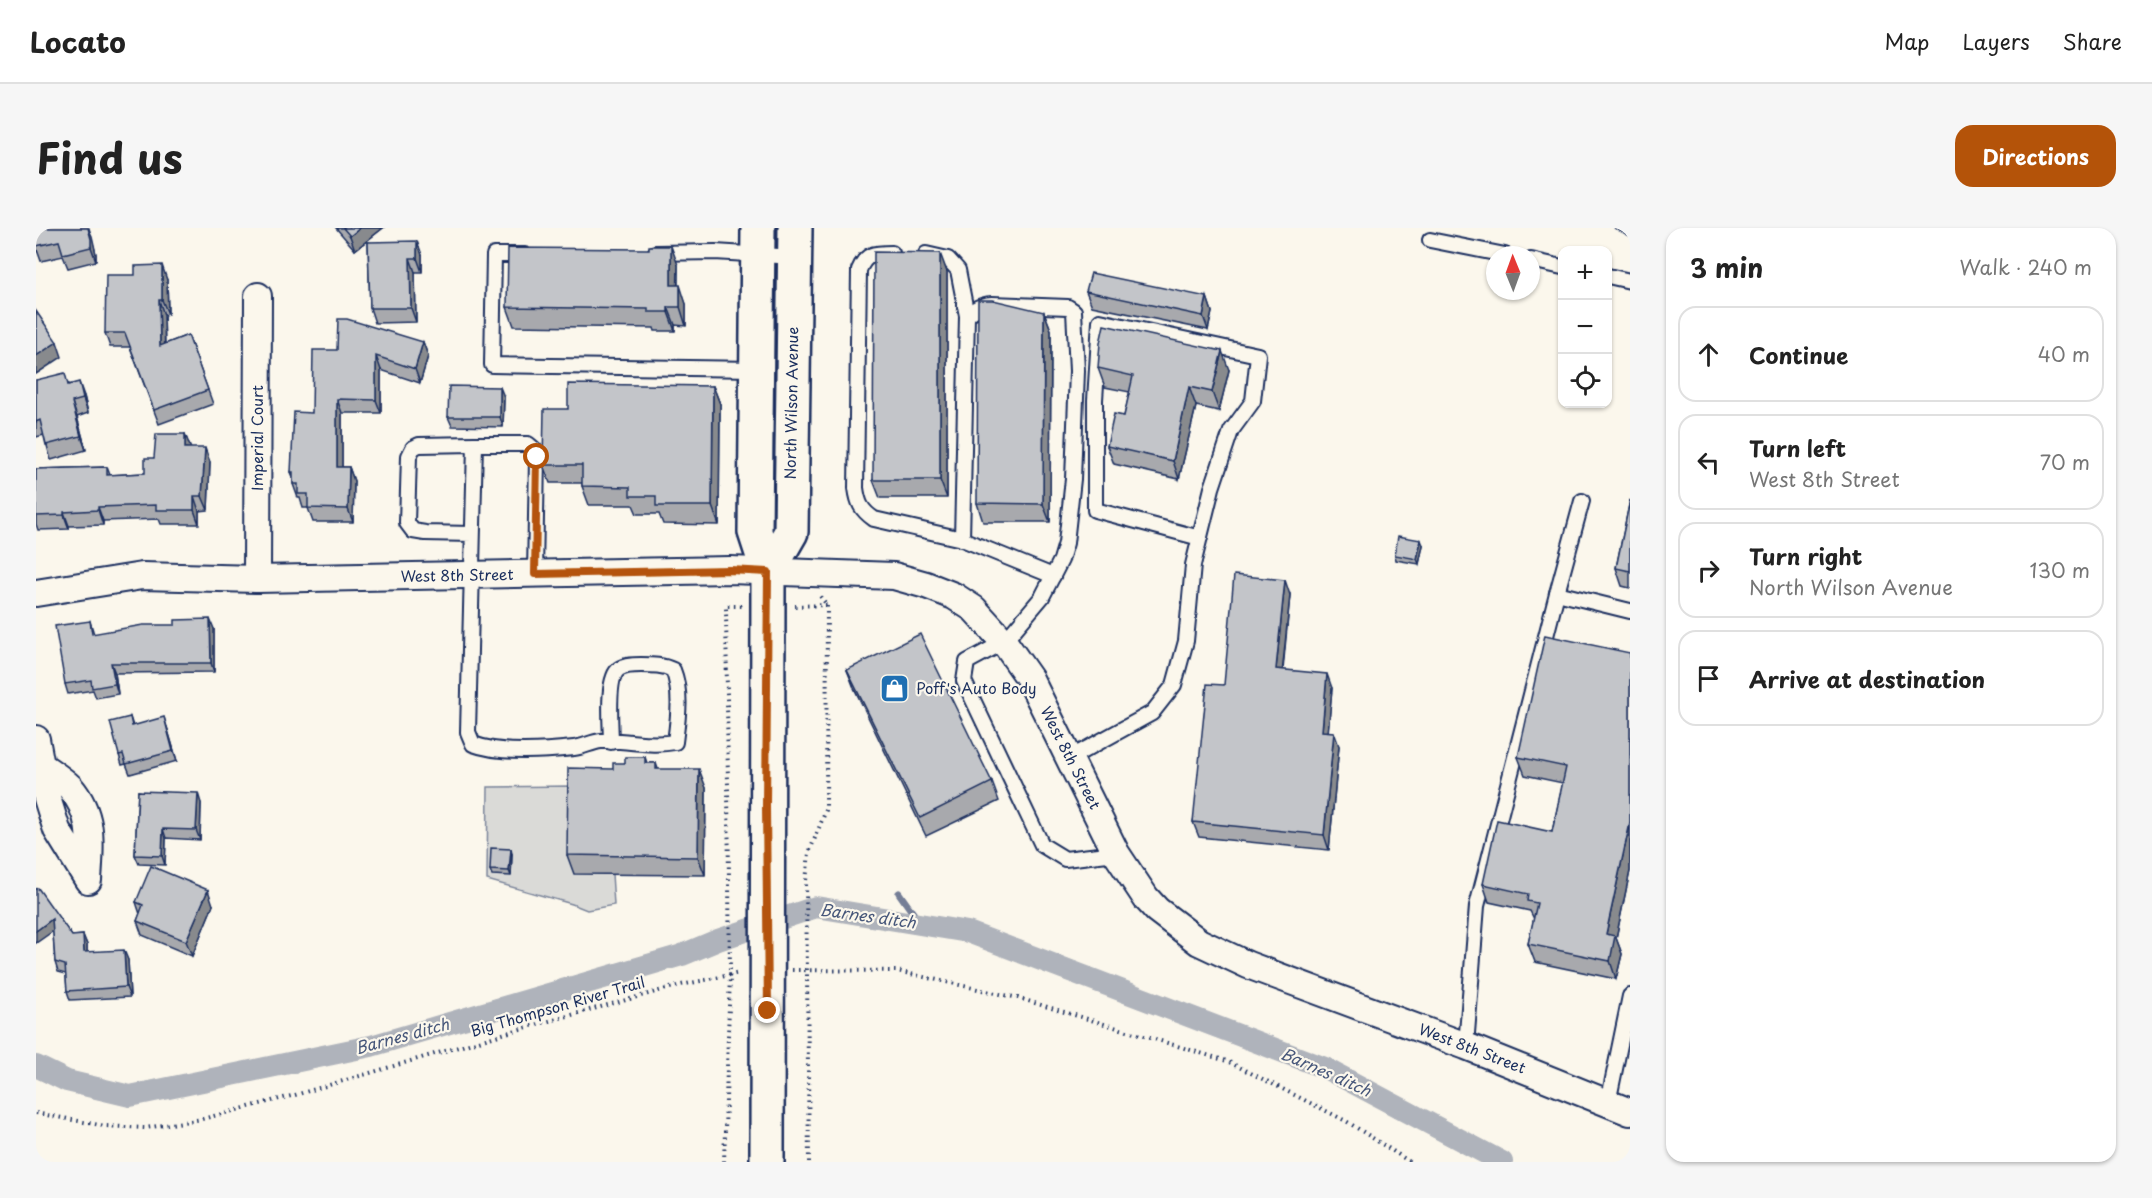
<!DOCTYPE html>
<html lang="en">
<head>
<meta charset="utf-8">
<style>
	:root { --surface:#fff; --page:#f6f6f6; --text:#222; --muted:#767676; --line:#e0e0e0; --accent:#b45309 }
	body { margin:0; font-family:"Playpen Sans",sans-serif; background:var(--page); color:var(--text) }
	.controls { position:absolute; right:18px; top:18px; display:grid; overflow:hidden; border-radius:12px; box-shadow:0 2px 4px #0004 }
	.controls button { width:54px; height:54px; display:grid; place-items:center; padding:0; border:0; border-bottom:2px solid var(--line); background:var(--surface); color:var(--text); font:30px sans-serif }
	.compass { position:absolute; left:1450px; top:18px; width:54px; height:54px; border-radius:50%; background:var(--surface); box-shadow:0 2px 4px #0004; rotate:359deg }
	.stop { position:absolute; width:18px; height:18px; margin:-14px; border:4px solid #b45309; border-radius:50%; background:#fff }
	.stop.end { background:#b45309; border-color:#fff; box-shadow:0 2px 6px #0008 }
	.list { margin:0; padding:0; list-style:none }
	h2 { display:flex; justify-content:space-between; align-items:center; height:78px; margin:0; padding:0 24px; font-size:26px }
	h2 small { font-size:20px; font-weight:400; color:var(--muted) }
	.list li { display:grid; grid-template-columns:39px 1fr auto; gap:18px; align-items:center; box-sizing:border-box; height:96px; margin:0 12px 12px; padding:0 12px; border:2px solid var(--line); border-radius:18px }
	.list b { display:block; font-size:22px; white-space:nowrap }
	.list p { margin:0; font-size:20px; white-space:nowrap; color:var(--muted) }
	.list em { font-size:20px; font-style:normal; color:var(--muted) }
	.icon { flex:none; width:33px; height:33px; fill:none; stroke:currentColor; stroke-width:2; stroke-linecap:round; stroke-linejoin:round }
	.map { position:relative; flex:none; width:1594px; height:934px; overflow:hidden; border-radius:18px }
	header { display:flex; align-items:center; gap:36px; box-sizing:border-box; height:84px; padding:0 30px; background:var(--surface); border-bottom:2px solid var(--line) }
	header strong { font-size:28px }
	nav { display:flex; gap:33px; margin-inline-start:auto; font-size:21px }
	.intro { display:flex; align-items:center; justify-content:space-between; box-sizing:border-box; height:144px; padding:0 36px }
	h1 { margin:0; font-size:42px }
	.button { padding:15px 27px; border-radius:18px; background:var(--accent); color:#fff; font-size:21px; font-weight:700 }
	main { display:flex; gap:36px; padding:0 36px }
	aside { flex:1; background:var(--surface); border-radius:18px; box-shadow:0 2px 4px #0004 }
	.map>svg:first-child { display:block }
	.green { fill:#dadad7; stroke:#7a849a; stroke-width:1.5 }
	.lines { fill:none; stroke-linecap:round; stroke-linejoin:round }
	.stream { stroke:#747e96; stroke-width:7 }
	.canal { stroke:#afb3bb; stroke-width:22 }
	.service-casing { stroke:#1b2f5e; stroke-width:18 }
	.minor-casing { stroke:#1b2f5e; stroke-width:30 }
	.secondary-casing { stroke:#1b2f5e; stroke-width:38 }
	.path { stroke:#1b2f5e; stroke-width:4; stroke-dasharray:1.5 4.5; stroke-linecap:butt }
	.service { stroke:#fbf7ec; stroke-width:14 }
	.minor { stroke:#fbf7ec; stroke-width:26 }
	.secondary { stroke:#fbf7ec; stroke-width:33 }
	.wall { fill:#a8a9ad; stroke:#1b2f5e; stroke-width:1.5 }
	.shaded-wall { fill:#888a8d; stroke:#1b2f5e; stroke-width:1.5 }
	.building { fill:#c3c5c9; stroke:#1b2f5e; stroke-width:1.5 }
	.route { stroke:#b45309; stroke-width:8 }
	.labels { text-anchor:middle; stroke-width:4.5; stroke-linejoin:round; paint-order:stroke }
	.street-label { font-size:15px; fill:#1b2f5e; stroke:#fbf7ec }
	.poi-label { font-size:15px; fill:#1b2f5e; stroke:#fbf7ec; text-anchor:start }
	.water-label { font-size:16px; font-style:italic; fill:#47577a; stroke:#fbf7ec }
</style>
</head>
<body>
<header>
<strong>Locato</strong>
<nav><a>Map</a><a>Layers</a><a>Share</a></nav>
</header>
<div class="intro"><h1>Find us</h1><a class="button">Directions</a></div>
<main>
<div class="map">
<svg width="1594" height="934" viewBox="0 0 1594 934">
	<rect width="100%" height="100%" fill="#fbf7ec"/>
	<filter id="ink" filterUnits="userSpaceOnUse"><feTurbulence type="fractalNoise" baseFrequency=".0167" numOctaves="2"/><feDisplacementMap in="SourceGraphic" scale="12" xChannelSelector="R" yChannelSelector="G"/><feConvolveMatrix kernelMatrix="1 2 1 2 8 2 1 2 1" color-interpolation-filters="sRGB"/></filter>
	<g filter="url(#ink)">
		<path class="green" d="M 539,558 L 538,645 L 576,646 L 578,677 L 551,682 L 536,676 L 451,652 L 452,559 Z"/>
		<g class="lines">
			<path class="stream" d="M 863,665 L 884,695"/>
			<path class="canal" d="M 0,838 L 31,853 L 94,868 L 335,818 L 646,727 L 682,712 L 780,679 L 932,704 L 1289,840 L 1466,934"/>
			<defs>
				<g id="service">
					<path d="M 1394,12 L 1469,27"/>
					<path d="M 619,25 L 679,24 L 758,29"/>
					<path d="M 856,25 C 838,25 830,25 823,42 L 820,260 C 822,275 825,282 838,291 L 926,311"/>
					<path d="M 890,26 L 912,31 L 922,42 L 931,88 L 926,311 L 1017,348"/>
					<path d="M 489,27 L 458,27 L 456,137 L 721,141"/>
					<path d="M 1495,32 L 1526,39"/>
					<path d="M 1572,48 L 1594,53"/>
					<path d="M 931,88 C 939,80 945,77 956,76 L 1032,79 L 1038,83 L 1041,143 L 1037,251 L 1030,315 L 1025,332 L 1006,369 L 968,414 L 931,434 L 928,453 L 1006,617 L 1029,631 L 1080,625"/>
					<path d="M 439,216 L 492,216 L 498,221 L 501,229 L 499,346"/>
					<path d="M 436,306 L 389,305 L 377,303 L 371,295 L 373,228 L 377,220 L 383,217 L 439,216 L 432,504 L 437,516 C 463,526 510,523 538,520 C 547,519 556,514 565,513 C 591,511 612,519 639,514 C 642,491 646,464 637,442 C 627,437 617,437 605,437 C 598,437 589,437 583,441 C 570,450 575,498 575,514"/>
					<path d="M 1521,365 L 1546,273"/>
					<path d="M 1034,530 L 1116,485 L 1138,457 L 1150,413 L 1157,337 L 1176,260 L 1195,203 L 1217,173 L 1222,127 L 1064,93 L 1059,172 L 1059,282 L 1164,310"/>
					<path d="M 1430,818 L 1441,678 L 1521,365 L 1594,383"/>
					<path d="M 1572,875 L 1594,768"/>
				</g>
				<g id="minor">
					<path d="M 221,351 L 222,68"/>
					<path d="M 0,365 L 106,348 L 221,351 L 694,342 L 858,348 L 890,357 L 918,368 L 938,381 L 968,414 L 994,451 L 1080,625 L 1110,670 L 1121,682 L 1163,714 L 1212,737 L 1430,818 L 1594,884"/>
					<path d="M 0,511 L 11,570 L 21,602 L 52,652 C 54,618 59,588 34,559 C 26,551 14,544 5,537"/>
				</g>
				<g id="secondary">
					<path d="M 722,0 L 719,304 L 732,344 L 731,934"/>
					<path d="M 732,344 L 755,304 L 759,0"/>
				</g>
			</defs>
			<use href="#service" class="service-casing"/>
			<use href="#minor" class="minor-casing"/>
			<use href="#secondary" class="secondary-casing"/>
			<g class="path">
				<path d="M 759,378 L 791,377"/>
				<path d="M 756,742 L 861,743 L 982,770 L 1191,833 L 1310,893 L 1374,934"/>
				<path d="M 0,885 L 69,898 L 109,900 L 166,891 L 259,867 L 477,803 L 645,757 L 704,745"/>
				<path d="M 688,934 L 694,746 L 690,378 L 707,378"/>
				<path d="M 773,934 L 770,653 L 773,625 L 790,582 L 791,377 L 784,368"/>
			</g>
			<use href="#service" class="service"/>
			<use href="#minor" class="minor"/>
			<use href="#secondary" class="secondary"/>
		</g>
		<g class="wall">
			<path d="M 0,0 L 53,0 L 60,26 L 60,33 L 32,40 L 27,28 L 5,33 L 0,19 Z"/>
			<path d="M 300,0 L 347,0 L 319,22 Z"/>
			<path d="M 1578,0 L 1594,0 L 1594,8 Z"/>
			<path d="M 332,14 L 386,27 L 386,44 L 379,44 L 380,94 L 339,95 L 334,80 Z"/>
			<path d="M 642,37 L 642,57 L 650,76 L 650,98 L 639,97 L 639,103 L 619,103 L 618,100 L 478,98 L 471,79 Z"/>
			<path d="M 911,44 L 911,270 L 844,270 L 837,252 Z"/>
			<path d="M 131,52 L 132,86 L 128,87 L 129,116 L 152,107 L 177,176 L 123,196 L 94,119 L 74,119 L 69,105 Z"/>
			<path d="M 1050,63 L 1171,69 L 1176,84 L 1172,102 L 1056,78 Z"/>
			<path d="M 1008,84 L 1015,102 L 1014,294 L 947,294 L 941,275 Z"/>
			<path d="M 387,114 L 392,128 L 384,155 L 345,142 L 345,185 L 306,185 L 306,239 L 313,239 L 318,253 L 317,294 L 277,294 L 272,280 L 267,280 L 264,270 L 262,270 L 257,256 L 257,249 L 255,244 L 276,185 L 301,122 Z"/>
			<path d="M 1062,140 L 1193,142 L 1183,183 L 1160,178 L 1143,251 L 1078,236 L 1071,218 L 1088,188 L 1094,164 L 1069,159 Z"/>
			<path d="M 0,152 L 33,156 L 48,168 L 52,185 L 41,189 L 50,222 L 15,232 L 8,207 L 0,209 Z"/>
			<path d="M 677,158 L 684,176 L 683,297 L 627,296 L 623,286 L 601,286 L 597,277 L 553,277 L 546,258 L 546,255 L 514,255 L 507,237 L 532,181 Z"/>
			<path d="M 468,169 L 467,199 L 416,198 L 412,189 Z"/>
			<path d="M 149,206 L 154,220 L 174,234 L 172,282 L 163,283 L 163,296 L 125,296 L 123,291 L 67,293 L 67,297 L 33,298 L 33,301 L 2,302 L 0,296 L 0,241 L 71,239 L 74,247 L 109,245 L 118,230 Z"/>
			<path d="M 1594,272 L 1594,360 L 1586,358 L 1580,340 Z"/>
			<path d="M 1387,317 L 1383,336 L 1360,332 L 1359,327 Z"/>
			<path d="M 1254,367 L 1247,442 L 1296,460 L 1292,503 L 1303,518 L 1293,622 L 1163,609 L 1157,594 L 1188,457 Z"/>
			<path d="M 54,393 L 58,406 L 178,401 L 178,444 L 79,445 L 82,466 L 60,470 L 57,462 L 32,466 L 29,456 Z"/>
			<path d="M 1594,425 L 1594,643 L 1580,710 L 1586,726 L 1580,751 L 1499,734 L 1492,716 L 1498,691 L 1494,683 L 1453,674 L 1447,656 L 1516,604 L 1527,555 L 1489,547 L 1482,529 Z"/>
			<path d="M 811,442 L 956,554 L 963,573 L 890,608 L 818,460 Z"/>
			<path d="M 94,489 L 97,498 L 131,499 L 141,533 L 94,546 L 90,536 L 86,537 L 83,527 Z"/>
			<path d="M 609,529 L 611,535 L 620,535 L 622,541 L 670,560 L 669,647 L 538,646 L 531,627 L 577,541 L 589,535 Z"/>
			<path d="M 102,563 L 165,575 L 164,612 L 130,610 L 129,637 L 103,636 L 99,627 Z"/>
			<path d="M 476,626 L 475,648 L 456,647 L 454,642 Z"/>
			<path d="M 0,661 L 36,708 L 47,707 L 51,717 L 51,724 L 92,732 L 94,769 L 34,772 L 31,763 L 30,746 L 22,744 L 19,734 L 17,703 Z"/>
			<path d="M 100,674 L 177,677 L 156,728 L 106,707 L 101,693 L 104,686 Z"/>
		</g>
		<g class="shaded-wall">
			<path d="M 52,0 L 56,8 L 60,26 L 60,33 L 55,19 Z"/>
			<path d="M 324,0 L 347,0 L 319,22 L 314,8 Z"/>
			<path d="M 381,13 L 386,27 L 386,44 L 381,30 Z"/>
			<path d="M 635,18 L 642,37 L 641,76 L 635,57 Z"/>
			<path d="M 904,25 L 911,44 L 911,270 L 904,252 Z"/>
			<path d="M 374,30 L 379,44 L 380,94 L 375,80 Z"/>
			<path d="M 126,37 L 131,52 L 132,86 L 126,72 Z"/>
			<path d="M 644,57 L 650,76 L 650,98 L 644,79 Z"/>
			<path d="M 1171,69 L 1176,84 L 1172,102 L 1167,88 Z"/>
			<path d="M 123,72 L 128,87 L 129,132 L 124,118 Z"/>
			<path d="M 632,79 L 639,97 L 639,103 L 632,84 Z"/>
			<path d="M 1008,84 L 1015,102 L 1014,294 L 1007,276 Z"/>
			<path d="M 21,114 L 26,129 L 0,146 L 0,128 Z"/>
			<path d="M 387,114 L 392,128 L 384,155 L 379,141 Z"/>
			<path d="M 1186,123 L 1193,142 L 1183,183 L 1176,164 Z"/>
			<path d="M 340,128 L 345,142 L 345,185 L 340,172 Z"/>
			<path d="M 43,154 L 48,168 L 52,185 L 47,171 Z"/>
			<path d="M 677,158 L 684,176 L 683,297 L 676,278 Z"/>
			<path d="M 464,159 L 468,169 L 467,199 L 464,189 Z"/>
			<path d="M 1153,159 L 1160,178 L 1143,251 L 1137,233 Z"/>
			<path d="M 301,171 L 306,185 L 306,253 L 301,239 Z"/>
			<path d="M 36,174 L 41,189 L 50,222 L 45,208 Z"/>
			<path d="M 149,206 L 155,221 L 149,220 Z"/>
			<path d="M 169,220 L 174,234 L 172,282 L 166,268 Z"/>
			<path d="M 313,239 L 318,253 L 317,294 L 312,281 Z"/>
			<path d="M 158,268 L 163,283 L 163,296 L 158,282 Z"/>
			<path d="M 62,279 L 67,293 L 67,297 L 62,282 Z"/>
			<path d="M 28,284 L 33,298 L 33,301 L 28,287 Z"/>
			<path d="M 1385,312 L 1387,317 L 1383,336 L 1381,331 Z"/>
			<path d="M 1249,352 L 1254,367 L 1245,456 L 1240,441 Z"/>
			<path d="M 174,391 L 178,401 L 178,444 L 175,435 Z"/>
			<path d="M 75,435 L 79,445 L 82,466 L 79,456 Z"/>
			<path d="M 1291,446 L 1296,460 L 1291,517 L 1286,503 Z"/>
			<path d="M 128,489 L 131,499 L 141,533 L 137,523 Z"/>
			<path d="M 1298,504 L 1303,518 L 1293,622 L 1288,607 Z"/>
			<path d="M 663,541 L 670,560 L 669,647 L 662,629 Z"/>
			<path d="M 162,565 L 165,575 L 164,612 L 160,602 Z"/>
			<path d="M 1594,595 L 1594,643 L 1580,710 L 1586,726 L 1580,751 L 1574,733 L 1570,706 Z"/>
			<path d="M 127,601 L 130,610 L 129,637 L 126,628 Z"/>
			<path d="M 475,621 L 476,626 L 475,648 L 473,643 Z"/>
			<path d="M 172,662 L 177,677 L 156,728 L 150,713 Z"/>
			<path d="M 16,691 L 20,701 L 0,715 L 0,703 Z"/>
			<path d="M 47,707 L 51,717 L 51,734 L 48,724 Z"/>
			<path d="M 88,722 L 92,732 L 94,769 L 90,759 Z"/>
		</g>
		<g class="building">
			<path d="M 0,0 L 52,0 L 55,11 L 55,19 L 27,26 L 23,13 L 0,18 Z"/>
			<path d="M 307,0 L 324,0 L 314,8 Z"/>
			<path d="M 381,13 L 381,30 L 374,30 L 375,80 L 334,80 L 332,14 Z"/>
			<path d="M 613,18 L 635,18 L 635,57 L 644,57 L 644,79 L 632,79 L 632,84 L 612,84 L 612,81 L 471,79 L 472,20 L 613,21 Z"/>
			<path d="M 838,24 L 904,25 L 904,252 L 837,252 Z"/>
			<path d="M 126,37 L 126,72 L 123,72 L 124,118 L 152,107 L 172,162 L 118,182 L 89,105 L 69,105 L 70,47 L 99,47 L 99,38 Z"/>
			<path d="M 1055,45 L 1171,69 L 1167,88 L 1050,63 Z"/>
			<path d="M 942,72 L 957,72 L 1008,84 L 1007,276 L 941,275 Z"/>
			<path d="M 0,83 L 21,114 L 0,128 Z"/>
			<path d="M 302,91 L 311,91 L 387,114 L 379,141 L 340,128 L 340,172 L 301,171 L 301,239 L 313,239 L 312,281 L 272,280 L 272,266 L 262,266 L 262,256 L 257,256 L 257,244 L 255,244 L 258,184 L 276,185 L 277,122 L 301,122 Z"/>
			<path d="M 1068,97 L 1186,123 L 1176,164 L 1153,159 L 1137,233 L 1071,218 L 1078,186 L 1088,188 L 1097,148 L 1062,140 L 1064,115 Z"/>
			<path d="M 29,145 L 32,157 L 43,154 L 47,171 L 36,174 L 45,208 L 10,217 L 4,192 L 0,194 L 0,152 Z"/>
			<path d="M 532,156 L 677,158 L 676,278 L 620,278 L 620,268 L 594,268 L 594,259 L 546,258 L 546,237 L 507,237 L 508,181 L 532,181 Z"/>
			<path d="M 413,158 L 464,159 L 464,189 L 412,189 Z"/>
			<path d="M 120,206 L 149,206 L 149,220 L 169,220 L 166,268 L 158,268 L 158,282 L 120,282 L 120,277 L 62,279 L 62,282 L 28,284 L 28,287 L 0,288 L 0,241 L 71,239 L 71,247 L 109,245 L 109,230 L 118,230 Z"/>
			<path d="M 1594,272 L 1594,343 L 1580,340 Z"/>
			<path d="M 1362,308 L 1385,312 L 1381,331 L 1359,327 Z"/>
			<path d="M 1198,347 L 1249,352 L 1240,441 L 1291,446 L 1286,503 L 1298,504 L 1288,607 L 1157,594 L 1171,456 L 1188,457 Z"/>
			<path d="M 174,391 L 175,435 L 75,435 L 79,456 L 56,460 L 55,452 L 29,456 L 19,398 L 54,393 L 56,406 L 107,397 L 139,397 L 139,392 Z"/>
			<path d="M 884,406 L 956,554 L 884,590 L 811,442 Z"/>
			<path d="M 1509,407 L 1594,425 L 1594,595 L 1570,706 L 1579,708 L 1574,733 L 1492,716 L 1501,675 L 1491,673 L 1492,666 L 1447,656 L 1461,592 L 1516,604 L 1530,539 L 1482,529 Z"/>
			<path d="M 94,489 L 96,498 L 128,489 L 137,523 L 90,536 L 87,526 L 83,527 L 74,494 Z"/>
			<path d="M 589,529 L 609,529 L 609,535 L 620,535 L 620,541 L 663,541 L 662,629 L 531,627 L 532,540 L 577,541 L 577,535 L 589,535 Z"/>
			<path d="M 102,563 L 162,565 L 160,602 L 127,601 L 126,628 L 99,627 Z"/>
			<path d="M 455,620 L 475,621 L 473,643 L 454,642 Z"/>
			<path d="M 115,638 L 172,662 L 150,713 L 101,693 L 107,677 L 100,674 Z"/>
			<path d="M 2,660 L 36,708 L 47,707 L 48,724 L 88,722 L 90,759 L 31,763 L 29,737 L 19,734 L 16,691 L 0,703 L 0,661 Z"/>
		</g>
	</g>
	<g class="lines" filter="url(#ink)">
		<path class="route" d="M 501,229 L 499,346 L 694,342 L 732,344 L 730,578 L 732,783"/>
	</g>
	<defs>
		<symbol id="shop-square" viewBox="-11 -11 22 22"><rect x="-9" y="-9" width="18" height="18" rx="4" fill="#1f6fb2" stroke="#fbf7ec"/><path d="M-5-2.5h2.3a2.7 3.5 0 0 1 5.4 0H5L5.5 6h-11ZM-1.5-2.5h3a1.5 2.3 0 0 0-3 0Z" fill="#fff"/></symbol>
	</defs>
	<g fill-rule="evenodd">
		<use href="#shop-square" x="842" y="444" width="33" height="33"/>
	</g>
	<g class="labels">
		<g class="street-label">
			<text transform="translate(756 175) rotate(-89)" y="5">North Wilson Avenue</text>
			<text transform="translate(222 210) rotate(-90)" y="5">Imperial Court</text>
			<text transform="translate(421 348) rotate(-1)" y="5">West 8th Street</text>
			<text transform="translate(1034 530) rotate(63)" y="5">West 8th Street</text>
			<text transform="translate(522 779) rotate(-16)" y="5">Big Thompson River Trail</text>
			<text transform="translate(1436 821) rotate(21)" y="5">West 8th Street</text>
		</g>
		<g class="poi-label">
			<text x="880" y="466">Poff's Auto Body</text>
		</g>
		<g class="water-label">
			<text transform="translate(832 688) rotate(8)" y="6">Barnes ditch</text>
			<text transform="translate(366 808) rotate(-15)" y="6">Barnes ditch</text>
			<text transform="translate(1290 844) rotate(24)" y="6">Barnes ditch</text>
		</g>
	</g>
</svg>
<div class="controls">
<button>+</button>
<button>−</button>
<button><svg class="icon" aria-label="locate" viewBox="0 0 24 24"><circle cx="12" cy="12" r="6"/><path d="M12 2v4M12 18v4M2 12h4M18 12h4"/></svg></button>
</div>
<svg class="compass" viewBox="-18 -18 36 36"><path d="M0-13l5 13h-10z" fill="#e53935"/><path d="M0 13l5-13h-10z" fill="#767676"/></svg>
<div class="stop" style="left:501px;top:229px"></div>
<div class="stop end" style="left:732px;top:783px"></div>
</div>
<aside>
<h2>3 min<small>Walk · 240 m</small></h2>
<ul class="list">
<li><svg class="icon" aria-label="ahead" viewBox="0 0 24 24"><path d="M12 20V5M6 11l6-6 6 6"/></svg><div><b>Continue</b></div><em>40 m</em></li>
<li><svg class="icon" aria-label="left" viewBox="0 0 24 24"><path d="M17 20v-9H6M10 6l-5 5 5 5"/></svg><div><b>Turn left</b><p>West 8th Street</p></div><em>70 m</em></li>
<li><svg class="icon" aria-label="right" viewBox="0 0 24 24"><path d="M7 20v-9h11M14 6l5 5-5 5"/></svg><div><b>Turn right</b><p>North Wilson Avenue</p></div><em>130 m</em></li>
<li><svg class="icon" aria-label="arrive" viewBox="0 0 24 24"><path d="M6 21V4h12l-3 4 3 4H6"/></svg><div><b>Arrive at destination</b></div></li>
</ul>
</aside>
</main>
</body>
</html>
